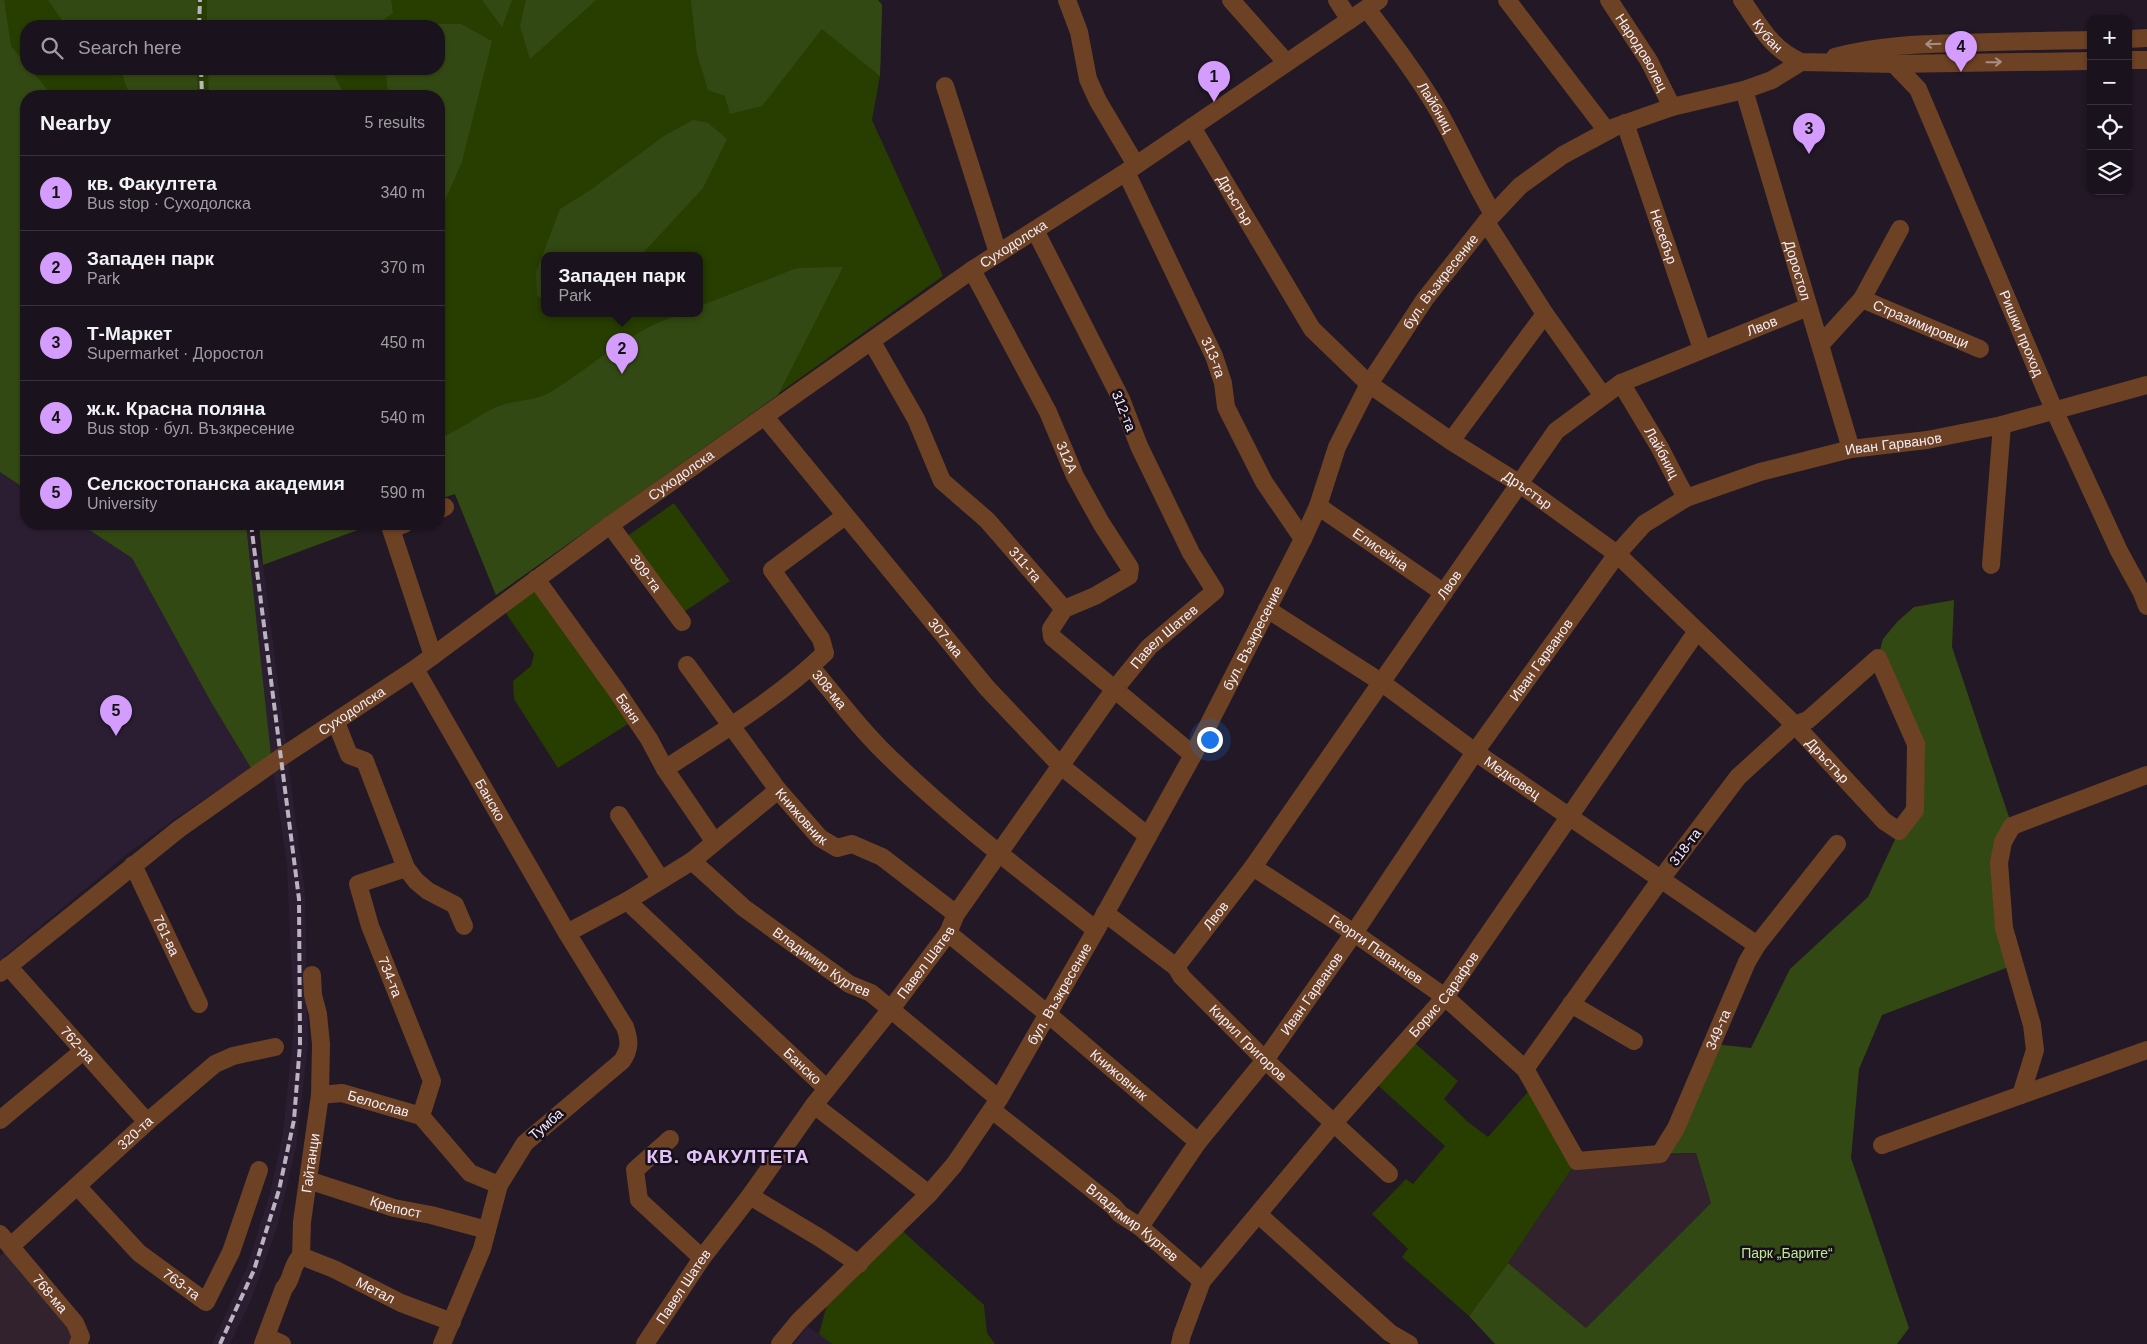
<!DOCTYPE html>
<html lang="en">
<head>
<meta charset="utf-8">
<style>
	:root { --surface:#1a121c; --page:#272029; --text:#f1f3f6; --muted:#9f9ea3; --line:#38323b; --accent:#d49cfc }
	body { margin:0; font-family:Helvetica,sans-serif; background:var(--page); color:var(--text) }
	.controls { position:absolute; right:15px; top:15px; display:grid; overflow:hidden; border-radius:10px; box-shadow:0 1px 4px #0004 }
	.controls button { width:45px; height:45px; display:grid; place-items:center; padding:0; border:0; border-bottom:1px solid var(--line); background:var(--surface); color:var(--text); font:25px sans-serif }
	.you { position:absolute; left:1209px; top:739px; width:18px; height:18px; margin:-12px; border:4px solid #fff; border-radius:50%; background:#1a73e8; box-shadow:0 0 0 8px #1a73e833 }
	.badge { display:grid; place-items:center; width:32px; height:32px; border-radius:50%; background:var(--accent); color:#111; font-size:16px; font-weight:700 }
	.pin { position:absolute; translate:-50% -41px; filter:drop-shadow(0 1px 2px #0008) }
	.pin::after { content:''; position:absolute; top:26px; width:18px; height:15px; background:inherit; clip-path:polygon(0 0,100% 0,50% 100%) }
	.popup { position:absolute; left:541px; top:252px; width:162px; height:65px; box-sizing:border-box; display:grid; place-content:center; border-radius:10px; background:var(--surface); filter:drop-shadow(0 1px 4px #0005); font-size:16px; white-space:nowrap; color:var(--muted) }
	.popup b { font-size:19px; color:var(--text) }
	.popup::after { content:''; position:absolute; left:50%; top:100%; margin-left:-10px; border:10px solid transparent; border-top-color:var(--surface) }
	.list { margin:0; padding:0; list-style:none }
	h2 { display:flex; justify-content:space-between; align-items:center; height:65px; margin:0; padding:0 20px; font-size:21px }
	h2 small { font-size:16px; font-weight:400; color:var(--muted) }
	.list li { display:grid; grid-template-columns:32px 1fr auto; gap:15px; align-items:center; box-sizing:border-box; height:75px; padding:0 20px; border-top:1px solid var(--line) }
	.list b { display:block; font-size:19px; white-space:nowrap }
	.list p { margin:0; font-size:16px; white-space:nowrap; color:var(--muted) }
	.list em { font-size:16px; font-style:normal; color:var(--muted) }
	.icon { flex:none; width:28px; height:28px; fill:none; stroke:currentColor; stroke-width:2; stroke-linecap:round; stroke-linejoin:round }
	.map { position:relative; flex:none; width:2147px; height:1344px; overflow:hidden }
	.search { position:absolute; background:var(--surface); box-shadow:0 1px 4px #0004; left:20px; top:20px; width:425px; height:55px; display:flex; align-items:center; gap:12px; box-sizing:border-box; padding:0 18px; border-radius:20px; color:var(--muted); font-size:19px }
	.panel { position:absolute; background:var(--surface); box-shadow:0 1px 4px #0004; left:20px; top:90px; width:425px; height:440px; border-radius:20px }
	.map>svg:first-child { display:block }
	.built { fill:#2b1e32 }
	.industrial { fill:#31222d }
	.green { fill:#273e00; fill-rule:evenodd }
	.forest { fill:#334913 }
	.lines { fill:none; stroke-linecap:round; stroke-linejoin:round }
	.minor { stroke:#6c4124; stroke-width:18 }
	.rail { stroke:#bbb3be; stroke-width:4; stroke-dasharray:8 4; stroke-linecap:butt }
	.oneway { stroke:#a98e82 }
	.labels { text-anchor:middle; stroke-width:5; stroke-linejoin:round; paint-order:stroke }
	.street-label { font-size:14px; fill:#f3ecf6; stroke:#180f1d }
	.park-label { font-size:14px; fill:#bdea88; stroke:#180f1d }
	.district-label { font-size:19px; font-weight:bold; letter-spacing:1px; fill:#e0c2f7; stroke:#180f1d }
</style>
</head>
<body>
<div class="map">
<svg width="2147" height="1344" viewBox="0 0 2147 1344">
	<rect width="100%" height="100%" fill="#221826"/>
	<g class="built">
		<path d="M 0,472 L 26,489 L 26,524 L 80,524 L 132,558 L 212,703 L 251,768 L 176,818 L 127,854 L 0,960 Z"/>
		<path d="M 246,524 L 263,565 L 305,893 L 308,1044 L 296,1147 L 277,1228 L 251,1300 L 230,1344 L 212,1344 L 247,1267 L 270,1193 L 283,1133 L 294,1025 L 287,865 L 271,755 Z"/>
		<path d="M 807,1326 L 819,1334 L 832,1344 L 794,1344 Z"/>
	</g>
	<g class="industrial">
		<path d="M 1696,1153 L 1711,1203 L 1586,1328 L 1508,1263 L 1577,1161 Z"/>
		<path d="M 11,1246 L 66,1311 L 78,1344 L 0,1344 L 0,1256 Z"/>
	</g>
	<g class="green">
		<path d="M 0,0 L 878,0 L 882,5 L 880,76 L 872,120 L 943,276 L 496,595 L 455,494 L 439,499 L 439,96 L 26,96 L 26,489 L 0,472 ZM 26,26 L 439,26 L 439,69 L 26,69 ZM 544,255 L 700,255 L 700,313 L 544,313 Z"/>
		<path d="M 674,503 L 730,581 L 681,614 L 626,537 Z"/>
		<path d="M 536,579 L 636,719 L 558,768 L 514,699 L 513,681 L 531,666 L 534,654 L 501,606 Z"/>
		<path d="M 1409,1038 L 1458,1081 L 1444,1099 L 1468,1122 L 1488,1137 L 1534,1085 L 1577,1161 L 1508,1263 L 1469,1316 L 1402,1257 L 1408,1249 L 1372,1214 L 1406,1179 L 1413,1184 L 1445,1146 L 1372,1080 Z"/>
		<path d="M 897,1226 L 984,1305 L 987,1333 L 995,1344 L 832,1344 L 819,1334 L 831,1290 Z"/>
	</g>
	<g class="forest">
		<path d="M 0,0 L 4,0 L 11,46 L 26,64 L 26,69 L 30,69 L 53,96 L 26,96 L 26,489 L 0,472 Z"/>
		<path d="M 48,0 L 197,0 L 197,26 L 66,26 Z"/>
		<path d="M 207,0 L 391,0 L 393,13 L 375,26 L 207,26 Z"/>
		<path d="M 482,0 L 512,0 L 502,27 Z"/>
		<path d="M 526,0 L 596,0 L 530,59 L 520,26 Z"/>
		<path d="M 691,0 L 878,0 L 882,5 L 880,76 L 822,29 L 762,106 L 730,114 L 725,96 L 708,90 L 697,54 Z"/>
		<path d="M 420,24 L 461,24 L 492,41 L 462,162 L 439,214 L 439,96 L 388,96 L 386,69 L 439,69 L 439,26 L 415,26 Z"/>
		<path d="M 120,69 L 197,69 L 198,96 L 130,96 Z"/>
		<path d="M 208,69 L 334,69 L 334,75 L 345,96 L 209,96 Z"/>
		<path d="M 693,120 L 708,123 L 727,139 L 703,188 L 641,255 L 544,255 L 544,298 L 537,296 L 536,272 L 560,209 L 592,189 L 664,136 Z"/>
		<path d="M 843,267 L 778,395 L 496,595 L 455,494 L 439,499 L 439,438 C 461,431 478,414 499,406 C 515,400 536,401 551,392 C 594,366 648,313 700,313 L 700,306 L 797,268 Z"/>
		<path d="M 80,524 L 246,524 L 271,755 L 251,768 L 211,702 L 132,558 Z"/>
		<path d="M 259,524 L 374,524 L 263,565 Z"/>
		<path d="M 1954,600 L 1952,647 L 2012,826 L 2003,842 L 2014,965 L 1882,1015 L 1859,1069 L 1851,1158 L 1909,1328 L 1897,1344 L 1495,1344 L 1469,1316 L 1508,1263 L 1586,1328 L 1711,1203 L 1696,1153 L 1660,1154 L 1713,1044 L 1751,1048 L 1790,969 L 1868,897 L 1899,831 L 1914,810 L 1916,744 L 1878,658 L 1883,639 L 1897,622 L 1914,607 Z"/>
	</g>
	<g class="lines">
		<g class="minor">
			<path d="M 1067,0 L 1079,32 L 1088,79 L 1098,101 L 1136,165"/>
			<path d="M 1231,0 L 1286,62"/>
			<path d="M 1337,0 L 1350,20"/>
			<path d="M 1507,0 L 1607,131"/>
			<path id="s1" d="M 1609,0 L 1649,61 L 1672,107"/>
			<path id="s2" d="M 1742,0 C 1760,26 1771,49 1801,62 L 1894,64 L 2091,61"/>
			<path id="s3" d="M 1367,9 C 1392,42 1418,76 1439,112 C 1458,146 1473,181 1493,214"/>
			<path d="M 2128,39 L 2147,38"/>
			<path d="M 1835,57 C 1877,45 1921,44 1964,43 C 2006,41 2049,41 2091,40"/>
			<path d="M 2128,60 L 2147,60"/>
			<path id="s4" d="M 1894,64 L 1918,89 L 2055,412 L 2119,551 L 2142,593 L 2147,606"/>
			<path d="M 945,86 L 998,253"/>
			<path id="s5" d="M 1744,90 L 1851,449"/>
			<path id="s6" d="M 1625,123 L 1702,349"/>
			<path id="s7" d="M 1192,127 L 1312,329 L 1369,384 L 1451,441 L 1520,484 L 1617,554 L 1795,725 L 1884,821 L 1899,831 L 1915,810 L 1916,744 L 1878,658 L 1808,720 L 1795,725 L 1738,777 L 1661,879 L 1525,1069"/>
			<path id="s8" d="M 1126,172 L 1214,356 L 1223,383 L 1226,407 L 1264,482 L 1303,539"/>
			<path d="M 1486,222 L 1545,314 L 1603,396"/>
			<path id="s9" d="M 972,270 L 1048,412 L 1075,476 L 1101,523 L 1130,568 L 1129,576 L 1095,596 L 1064,609"/>
			<path d="M 1862,299 L 1900,229"/>
			<path id="s10" d="M 872,342 L 916,419 L 942,481 L 987,520 L 1064,609"/>
			<path id="s11" d="M 1821,344 L 1862,299 L 1980,349"/>
			<path id="s12" d="M 1621,383 L 1660,448 L 1686,498"/>
			<path id="s13" d="M 765,417 L 987,688 L 1061,766 L 1148,836"/>
			<path d="M 1451,441 L 1545,314"/>
			<path id="s14" d="M 1318,506 L 1444,593"/>
			<path d="M 439,510 L 445,507"/>
			<path d="M 404,524 L 391,529 L 433,656"/>
			<path id="s15" d="M 610,525 L 682,622"/>
			<path d="M 1991,565 L 2002,425"/>
			<path id="s16" d="M 536,579 L 616,690 L 649,739 L 665,769 L 714,841"/>
			<path d="M 1064,609 L 1051,629 L 1052,637 L 1193,755"/>
			<path id="s17" d="M 1267,609 L 1381,682 L 1475,752 L 1757,945"/>
			<path id="s18" d="M 687,665 L 778,790 L 820,838 L 837,848 L 852,844 L 882,857 L 956,914"/>
			<path id="s19" d="M 811,667 C 834,694 855,723 880,748 C 947,815 1023,872 1096,930"/>
			<path id="s20" d="M 415,669 L 567,933 L 625,1027 C 630,1041 630,1049 622,1061 L 525,1143 L 499,1185 L 482,1249 L 442,1344"/>
			<path d="M 336,722 L 349,755 L 365,761 L 406,868 L 416,881 L 428,891 L 455,905 L 464,926"/>
			<path d="M 665,769 C 718,734 780,697 825,653 L 821,639 L 772,570 L 845,516"/>
			<path d="M 619,815 L 661,880"/>
			<path id="s21" d="M 692,861 L 744,908 L 849,984 L 871,993 L 999,1099"/>
			<path id="s22" d="M 133,865 L 199,1004"/>
			<path id="s23" d="M 1253,867 L 1354,933 L 1445,997 L 1525,1069 L 1577,1161 L 1660,1154 L 1676,1128 L 1747,962 L 1757,945 L 1837,844"/>
			<path id="s24" d="M 406,868 L 358,884 L 370,926 L 432,1081 L 421,1116"/>
			<path id="s25" d="M 627,901 L 826,1088"/>
			<path id="s26" d="M 1105,913 L 1176,967 L 1182,977 L 1265,1060 L 1389,1174"/>
			<path d="M 567,933 L 627,901 L 692,861 L 778,790"/>
			<path id="s27" d="M 948,933 L 1049,1015 L 1198,1142"/>
			<path id="s28" d="M 8,966 L 147,1122"/>
			<path id="s29" d="M 1176,967 L 1253,867 L 1556,431 L 1621,383 L 1808,307"/>
			<path id="s30" d="M 0,973 L 179,829 L 280,758 L 415,669 L 610,525 L 972,270 L 1126,172 L 1379,0"/>
			<path d="M 1571,1004 L 1634,1041"/>
			<path id="s31" d="M 320,1095 L 342,1093 L 421,1116 L 470,1173 L 499,1185"/>
			<path d="M 2021,1095 L 2147,1050"/>
			<path d="M 814,1105 L 929,1194"/>
			<path id="s32" d="M 992,1110 L 1113,1206 L 1120,1214 L 1140,1227 L 1202,1281"/>
			<path d="M 0,1120 L 83,1051"/>
			<path d="M 670,1139 L 635,1170 L 639,1200 L 702,1258"/>
			<path d="M 1882,1145 L 2021,1095 L 2035,1050 L 2032,1025 L 2004,928 L 1999,863 L 2003,842 L 2012,826 L 2147,775"/>
			<path id="s33" d="M 308,1180 L 394,1208 L 431,1215 L 487,1230"/>
			<path id="s34" d="M 77,1186 L 139,1253 L 206,1302 L 231,1252 L 259,1170"/>
			<path d="M 750,1196 L 820,1238 L 859,1264"/>
			<path d="M 1259,1215 L 1390,1333 L 1409,1344"/>
			<path id="s35" d="M 1140,1227 L 1198,1142 L 1265,1060 L 1354,933 L 1475,752 L 1617,554 L 1644,524 L 1686,498 L 1760,472 L 1851,449 L 1927,440 L 2002,425 L 2147,385"/>
			<path id="s36" d="M 0,1234 L 75,1323 L 81,1337 L 78,1344"/>
			<path id="s37" d="M 11,1246 L 147,1122 L 215,1064 L 233,1056 L 275,1047"/>
			<path id="s38" d="M 301,1256 L 334,1269 L 401,1303 L 452,1322"/>
			<path d="M 267,1337 L 282,1344"/>
			<path id="s39" d="M 263,1344 L 284,1288 C 293,1279 291,1265 301,1256 L 302,1222 L 320,1095 L 321,1044 L 318,1014 L 313,995 L 312,975"/>
			<path id="s40" d="M 645,1344 L 702,1258 L 750,1196 L 814,1105 L 891,1009 L 948,933 L 956,914 L 1114,690 L 1149,647 L 1215,591 L 1191,553 L 1139,446 L 1121,399 L 1035,230"/>
			<path id="s41" d="M 780,1344 L 799,1321 L 929,1194 L 954,1165 L 999,1099 L 1096,930 L 1193,755 L 1303,539 L 1318,506 L 1337,447 L 1369,384 L 1425,299 L 1486,222 L 1520,186 L 1563,155 L 1615,127 L 1672,107 L 1744,90 L 1772,80 L 1801,62"/>
			<path id="s42" d="M 1180,1344 L 1182,1335 L 1202,1281 L 1333,1124 L 1445,997 L 1697,631"/>
		</g>
		<g class="rail">
			<path d="M 199,26 L 200,0"/>
			<path d="M 201,69 L 202,96"/>
			<path d="M 220,1344 L 254,1270 L 279,1190 L 294,1120 L 300,1044 L 299,899 L 251,524"/>
		</g>
	</g>
	<defs><path id="oneway-shaft" d="M-6 0H5M1.5-3L5.5 0L1.5 3" fill="none" stroke-width="1.6" stroke-linecap="round" stroke-linejoin="round" transform="scale(1.25)"/></defs>
	<g class="oneway">
		<use href="#oneway-shaft" transform="translate(1933 44) rotate(178)"/>
		<use href="#oneway-shaft" transform="translate(1994 62) rotate(-1)"/>
	</g>
	<g class="labels">
		<g class="street-label">
			<text dy="5" stroke="none"><textPath href="#s2" startOffset="44">Кубан</textPath></text>
			<text dy="5" stroke="none"><textPath href="#s1" startOffset="62">Народоволец</textPath></text>
			<text dy="5" stroke="none"><textPath href="#s3" startOffset="120">Лайбниц</textPath></text>
			<text dy="5" stroke="none"><textPath href="#s7" startOffset="85">Дръстър</textPath></text>
			<text dy="5" stroke="none"><textPath href="#s6" startOffset="120">Несебър</textPath></text>
			<text dy="5" stroke="none"><textPath href="#s30" startOffset="1249">Суходолска</textPath></text>
			<text dy="5" stroke="none"><textPath href="#s5" startOffset="188">Доростол</textPath></text>
			<text dy="5" stroke="none"><textPath href="#s41" startOffset="1261">бул. Възкресение</textPath></text>
			<text dy="5" stroke="none"><textPath href="#s11" startOffset="125">Стразимировци</textPath></text>
			<text dy="5" stroke="none"><textPath href="#s29" startOffset="890">Лвов</textPath></text>
			<text dy="5" stroke="none"><textPath href="#s4" startOffset="300">Ришки проход</textPath></text>
			<text dy="5" stroke="none"><textPath href="#s8" startOffset="205">313-та</textPath></text>
			<text transform="translate(1124 411) rotate(68)" y="5">312-та</text>
			<text dy="5" stroke="none"><textPath href="#s35" startOffset="1130">Иван Гарванов</textPath></text>
			<text dy="5" stroke="none"><textPath href="#s12" startOffset="81">Лайбниц</textPath></text>
			<text dy="5" stroke="none"><textPath href="#s9" startOffset="210">312А</textPath></text>
			<text dy="5" stroke="none"><textPath href="#s30" startOffset="844">Суходолска</textPath></text>
			<text dy="5" stroke="none"><textPath href="#s7" startOffset="505">Дръстър</textPath></text>
			<text dy="5" stroke="none"><textPath href="#s14" startOffset="76">Елисейна</textPath></text>
			<text dy="5" stroke="none"><textPath href="#s10" startOffset="274">311-та</textPath></text>
			<text dy="5" stroke="none"><textPath href="#s15" startOffset="60">309-та</textPath></text>
			<text dy="5" stroke="none"><textPath href="#s29" startOffset="470">Лвов</textPath></text>
			<text dy="5" stroke="none"><textPath href="#s13" startOffset="285">307-ма</textPath></text>
			<text dy="5" stroke="none"><textPath href="#s40" startOffset="879">Павел Шатев</textPath></text>
			<text dy="5" stroke="none"><textPath href="#s41" startOffset="856">бул. Възкресение</textPath></text>
			<text dy="5" stroke="none"><textPath href="#s35" startOffset="695">Иван Гарванов</textPath></text>
			<text dy="5" stroke="none"><textPath href="#s19" startOffset="29">308-ма</textPath></text>
			<text dy="5" stroke="none"><textPath href="#s16" startOffset="159">Баня</textPath></text>
			<text dy="5" stroke="none"><textPath href="#s30" startOffset="439">Суходолска</textPath></text>
			<text dy="5" stroke="none"><textPath href="#s7" startOffset="910">Дръстър</textPath></text>
			<text dy="5" stroke="none"><textPath href="#s17" startOffset="298">Медковец</textPath></text>
			<text dy="5" stroke="none"><textPath href="#s20" startOffset="151">Банско</textPath></text>
			<text dy="5" stroke="none"><textPath href="#s18" startOffset="190">Книжовник</textPath></text>
			<text transform="translate(1685 847) rotate(-53)" y="5">318-та</text>
			<text dy="5" stroke="none"><textPath href="#s29" startOffset="65">Лвов</textPath></text>
			<text dy="5" stroke="none"><textPath href="#s22" startOffset="78">761-ва</textPath></text>
			<text dy="5" stroke="none"><textPath href="#s23" startOffset="148">Георги Папанчев</textPath></text>
			<text dy="5" stroke="none"><textPath href="#s21" startOffset="165">Владимир Куртев</textPath></text>
			<text dy="5" stroke="none"><textPath href="#s40" startOffset="474">Павел Шатев</textPath></text>
			<text dy="5" stroke="none"><textPath href="#s24" startOffset="149">734-та</textPath></text>
			<text dy="5" stroke="none"><textPath href="#s35" startOffset="290">Иван Гарванов</textPath></text>
			<text dy="5" stroke="none"><textPath href="#s42" startOffset="442">Борис Сарафов</textPath></text>
			<text dy="5" stroke="none"><textPath href="#s41" startOffset="451">бул. Възкресение</textPath></text>
			<text dy="5" stroke="none"><textPath href="#s23" startOffset="666">349-та</textPath></text>
			<text dy="5" stroke="none"><textPath href="#s26" startOffset="194">Кирил Григоров</textPath></text>
			<text dy="5" stroke="none"><textPath href="#s28" startOffset="105">762-ра</textPath></text>
			<text dy="5" stroke="none"><textPath href="#s25" startOffset="241">Банско</textPath></text>
			<text dy="5" stroke="none"><textPath href="#s27" startOffset="222">Книжовник</textPath></text>
			<text dy="5" stroke="none"><textPath href="#s31" startOffset="60">Белослав</textPath></text>
			<text transform="translate(546 1124) rotate(-41)" y="5">Тумба</text>
			<text dy="5" stroke="none"><textPath href="#s37" startOffset="168">320-та</textPath></text>
			<text dy="5" stroke="none"><textPath href="#s39" startOffset="190">Гайтанци</textPath></text>
			<text dy="5" stroke="none"><textPath href="#s33" startOffset="92">Крепост</textPath></text>
			<text dy="5" stroke="none"><textPath href="#s32" startOffset="180">Владимир Куртев</textPath></text>
			<text dy="5" stroke="none"><textPath href="#s34" startOffset="144">763-та</textPath></text>
			<text dy="5" stroke="none"><textPath href="#s40" startOffset="69">Павел Шатев</textPath></text>
			<text dy="5" stroke="none"><textPath href="#s38" startOffset="82">Метал</textPath></text>
			<text dy="5" stroke="none"><textPath href="#s36" startOffset="78">768-ма</textPath></text>
		</g>
		<g class="park-label">
			<text x="1787" y="1258">Парк „Барите“</text>
		</g>
		<g class="district-label">
			<text x="728" y="1163">КВ. ФАКУЛТЕТА</text>
		</g>
	</g>
</svg>
<div class="controls">
<button>+</button>
<button>−</button>
<button><svg class="icon" aria-label="locate" viewBox="0 0 24 24"><circle cx="12" cy="12" r="6"/><path d="M12 2v4M12 18v4M2 12h4M18 12h4"/></svg></button>
<button><svg class="icon" aria-label="layers" viewBox="0 0 24 24"><path d="M12 4l9 5-9 5-9-5zM3 14l9 5 9-5"/></svg></button>
</div>
<div class="you"></div>
<div class="pin badge" style="left:1214px;top:102px">1</div>
<div class="pin badge" style="left:622px;top:374px">2</div>
<div class="popup"><b>Западен парк</b>Park</div>
<div class="pin badge" style="left:1809px;top:154px">3</div>
<div class="pin badge" style="left:1961px;top:72px">4</div>
<div class="pin badge" style="left:116px;top:736px">5</div>
<div class="search"><svg class="icon" aria-label="search" viewBox="0 0 24 24"><circle cx="10" cy="10" r="6"/><path d="M15 15l6 6"/></svg>Search here</div>
<section class="panel">
<h2>Nearby<small>5 results</small></h2>
<ul class="list">
<li><span class="badge">1</span><div><b>кв. Факултета</b><p>Bus stop · Суходолска</p></div><em>340 m</em></li>
<li><span class="badge">2</span><div><b>Западен парк</b><p>Park</p></div><em>370 m</em></li>
<li><span class="badge">3</span><div><b>Т-Маркет</b><p>Supermarket · Доростол</p></div><em>450 m</em></li>
<li><span class="badge">4</span><div><b>ж.к. Красна поляна</b><p>Bus stop · бул. Възкресение</p></div><em>540 m</em></li>
<li><span class="badge">5</span><div><b>Селскостопанска академия</b><p>University</p></div><em>590 m</em></li>
</ul>
</section>
</div>
</body>
</html>
